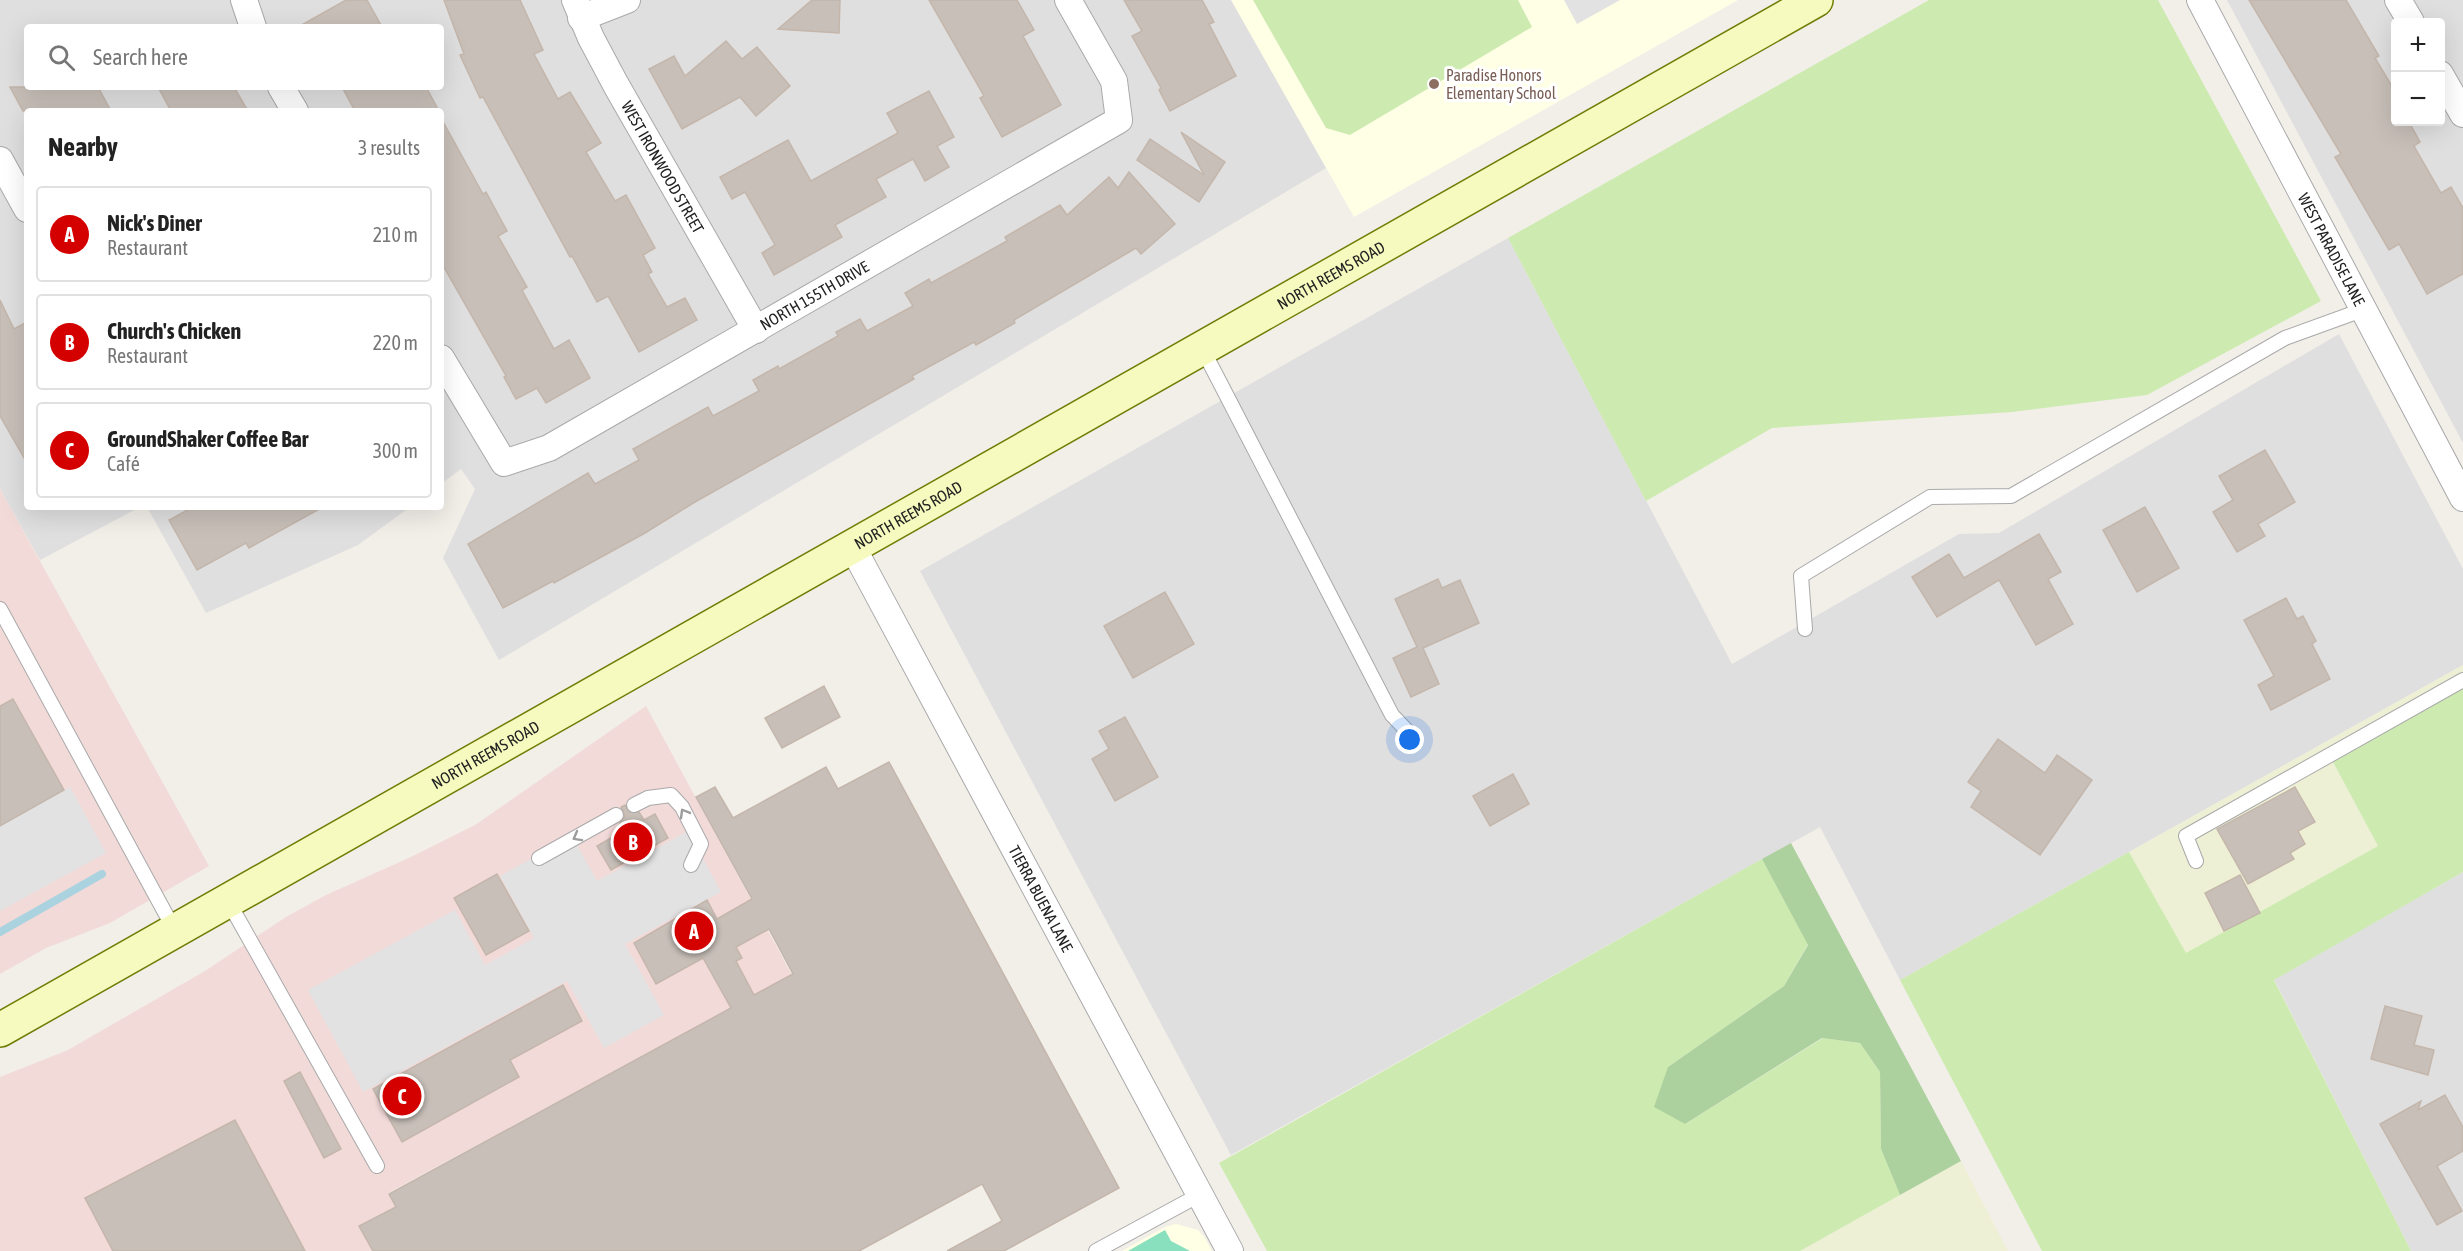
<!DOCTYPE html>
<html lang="en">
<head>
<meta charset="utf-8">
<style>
	:root { --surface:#fff; --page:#f6f6f6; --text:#222; --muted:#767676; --line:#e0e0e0; --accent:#d40000 }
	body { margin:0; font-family:"Asap Condensed",sans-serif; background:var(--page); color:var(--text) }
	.controls { position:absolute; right:18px; top:18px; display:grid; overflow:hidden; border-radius:6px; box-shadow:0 6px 24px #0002 }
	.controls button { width:54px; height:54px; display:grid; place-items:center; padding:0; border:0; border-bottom:2px solid var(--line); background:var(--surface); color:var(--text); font:30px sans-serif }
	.you { position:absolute; left:1410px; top:740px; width:21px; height:21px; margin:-15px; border:4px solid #fff; border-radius:50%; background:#1a73e8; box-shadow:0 0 0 9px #1a73e833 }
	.badge { display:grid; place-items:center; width:39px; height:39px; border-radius:50%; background:var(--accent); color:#fff; font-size:20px; font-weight:700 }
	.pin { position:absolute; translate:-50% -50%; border:3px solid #fff; box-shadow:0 2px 6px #0006 }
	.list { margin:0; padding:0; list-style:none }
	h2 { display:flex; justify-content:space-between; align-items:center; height:78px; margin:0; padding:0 24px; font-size:26px }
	h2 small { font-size:20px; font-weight:400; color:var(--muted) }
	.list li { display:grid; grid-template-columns:39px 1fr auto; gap:18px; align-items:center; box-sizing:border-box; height:96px; margin:0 12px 12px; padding:0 12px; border:2px solid var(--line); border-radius:6px }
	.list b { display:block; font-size:22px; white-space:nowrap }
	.list p { margin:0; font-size:20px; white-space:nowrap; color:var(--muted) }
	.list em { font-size:20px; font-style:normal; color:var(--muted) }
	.icon { flex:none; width:33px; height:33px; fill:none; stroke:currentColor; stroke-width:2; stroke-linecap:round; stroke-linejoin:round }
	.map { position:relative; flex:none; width:2463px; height:1251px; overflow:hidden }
	.search { position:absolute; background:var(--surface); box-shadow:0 6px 24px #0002; left:24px; top:24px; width:420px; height:66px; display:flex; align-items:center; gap:15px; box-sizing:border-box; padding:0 21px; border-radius:6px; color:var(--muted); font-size:22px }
	.panel { position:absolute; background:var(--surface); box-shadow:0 6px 24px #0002; left:24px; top:108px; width:420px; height:402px; border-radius:6px }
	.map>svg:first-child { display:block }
	.residential { fill:#e0dfdf; fill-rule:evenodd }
	.commercial { fill:#f2dad9 }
	.education { fill:#ffffe5 }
	.farmland { fill:#eef0d5 }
	.grass { fill:#cdebb0 }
	.forest { fill:#add19e }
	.pitch { fill:#88e0be }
	.parking { fill:#e2e2e2 }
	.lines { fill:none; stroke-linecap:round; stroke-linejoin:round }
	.stream { stroke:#aad3df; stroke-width:8 }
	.building { fill:#c7bfb8; stroke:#c4b6ab; stroke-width:1.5; fill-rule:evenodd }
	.lane-casing { stroke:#a9a9a9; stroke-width:16 }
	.street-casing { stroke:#a9a9a9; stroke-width:28 }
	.secondary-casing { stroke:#707d05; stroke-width:36 }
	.lane { stroke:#fff; stroke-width:14 }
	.street { stroke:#fff; stroke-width:26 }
	.secondary { stroke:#f7fabf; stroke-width:33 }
	.oneway { stroke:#9c9c9c }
	.education-dot { fill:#8d6e63; stroke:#fff; stroke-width:2 }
	.labels { text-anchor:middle; stroke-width:6; stroke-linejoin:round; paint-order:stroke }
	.education-label { font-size:16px; fill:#785e54; stroke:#fff; text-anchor:start }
	.street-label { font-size:16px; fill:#222; stroke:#fff }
</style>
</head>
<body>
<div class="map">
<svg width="2463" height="1251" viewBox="0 0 2463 1251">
	<rect width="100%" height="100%" fill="#f2efe9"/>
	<g class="residential">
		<path d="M 0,0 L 1232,0 L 1326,168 L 499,660 L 443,558 L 475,489 L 461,469 L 441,484 L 441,111 L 27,111 L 27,507 L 140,507 L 40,560 L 0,489 ZM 27,27 L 441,27 L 441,87 L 27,87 Z"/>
		<path d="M 2227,0 L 2463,0 L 2463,443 ZM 2396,22 L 2440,22 L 2440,122 L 2396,122 Z"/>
		<path d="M 1508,238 L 1732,664 L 1959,534 L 1999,533 L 2339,334 L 2463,569 L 2463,665 L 1900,980 L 1820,827 L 1231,1155 L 920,571 Z"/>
		<path d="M 147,507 L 410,507 L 358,545 L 206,613 Z"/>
		<path d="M 2463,872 L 2463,1251 L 2411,1251 L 2274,979 Z"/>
	</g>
	<g class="commercial">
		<path d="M 0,489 L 209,866 L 110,923 L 46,948 L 0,974 Z"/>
		<path d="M 646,706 L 792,975 L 388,1193 L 418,1251 L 0,1251 L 0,1077 L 68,1050 L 205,971 L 286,917 L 326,895 L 411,857 L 475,825 Z"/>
	</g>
	<g class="education">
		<path d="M 1231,0 L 1738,0 L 1354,217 Z"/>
		<path d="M 1176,1224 L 1198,1230 L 1205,1238 L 1212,1251 L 1122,1251 L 1165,1227 Z"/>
	</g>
	<g class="farmland">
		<path d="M 2463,665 L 2463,688 L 2333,762 L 2378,846 L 2185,954 L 2129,852 Z"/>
		<path d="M 1961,1161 L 2008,1251 L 1800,1251 Z"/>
	</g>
	<g class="grass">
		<path d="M 1253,0 L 1518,0 L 1532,27 L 1350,135 L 1326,128 Z"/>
		<path d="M 1929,0 L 2158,0 L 2321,301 L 2147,395 L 2012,412 L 1772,428 L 1646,501 L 1508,238 Z"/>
		<path d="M 2463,688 L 2463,872 L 2274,980 L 2411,1251 L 2042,1251 L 1900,980 L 2129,852 L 2186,953 L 2378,846 L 2333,762 Z"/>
		<path d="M 1762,859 L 1808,944 L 1784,986 L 1668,1067 L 1685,1124 L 1823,1038 L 1860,1043 L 1880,1072 L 1881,1149 L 1900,1195 L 1800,1251 L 1267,1251 L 1219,1163 Z"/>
	</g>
	<path class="forest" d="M 1791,843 L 1961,1161 L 1900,1195 L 1881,1149 L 1880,1072 L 1860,1043 L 1822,1038 L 1685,1124 L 1654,1107 L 1668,1067 L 1784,986 L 1808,945 L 1762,859 Z"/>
	<path class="pitch" d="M 1165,1230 L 1171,1241 L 1190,1251 L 1128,1251 Z"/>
	<g class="parking">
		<path d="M 1564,0 L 1620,0 L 1577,24 Z"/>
		<path d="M 70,787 L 106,853 L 0,911 L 0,826 Z"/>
		<path d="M 688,831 L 721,892 L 625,944 L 664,1015 L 604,1048 L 567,981 L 363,1092 L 308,990 L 455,910 L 485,965 L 534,938 L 500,876 L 572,836 L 597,881 Z"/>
	</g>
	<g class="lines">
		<path class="stream" d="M 0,932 L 102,874"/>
	</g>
	<g class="building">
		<path d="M 346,0 L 367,0 L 382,27 L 298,27 Z"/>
		<path d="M 444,0 L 520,0 L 543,50 L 534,54 L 558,99 L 570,92 L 601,143 L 586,152 L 615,201 L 626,195 L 655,248 L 643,255 L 652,272 L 648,274 L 667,307 L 685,298 L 697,320 L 639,352 L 608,296 L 597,302 L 572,256 L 570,257 L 483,97 L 480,98 L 460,55 L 464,54 Z"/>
		<path d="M 812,0 L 840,0 L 839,33 L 778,29 Z"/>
		<path d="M 929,0 L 1017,0 L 1034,30 L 1023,36 L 1061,105 L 1002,137 L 980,98 L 984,96 Z"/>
		<path d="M 1124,0 L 1202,0 L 1214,22 L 1209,24 L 1236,76 L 1170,111 L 1159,90 L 1161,88 L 1132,36 L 1142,31 Z"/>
		<path d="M 2249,0 L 2346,0 L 2379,56 L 2375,58 L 2396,93 L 2396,122 L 2409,122 L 2420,142 L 2414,146 L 2441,193 L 2451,187 L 2463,208 L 2463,274 L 2427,294 L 2399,244 L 2389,250 L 2335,157 L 2341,154 Z"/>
		<path d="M 726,41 L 742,59 L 757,47 L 790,86 L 756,116 L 740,97 L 682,129 L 649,69 L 674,56 L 685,76 Z"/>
		<path d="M 10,87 L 98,87 L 111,111 L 23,111 Z"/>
		<path d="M 158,87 L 234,87 L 248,111 L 171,111 Z"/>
		<path d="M 342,87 L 426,87 L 439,111 L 355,111 Z"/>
		<path d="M 929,91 L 954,137 L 937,146 L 949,167 L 925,181 L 913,159 L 876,179 L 886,197 L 835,225 L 842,237 L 774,275 L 762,253 L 775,245 L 745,192 L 732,199 L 720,177 L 788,140 L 811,181 L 898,133 L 887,113 Z"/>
		<path d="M 441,118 L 483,194 L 486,192 L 507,231 L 498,236 L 527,287 L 522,290 L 554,349 L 569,340 L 590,378 L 546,403 L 537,388 L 516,399 L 504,377 L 506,376 L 441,262 Z"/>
		<path d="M 1181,132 L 1225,162 L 1199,202 L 1137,160 L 1150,139 L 1204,175 Z"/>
		<path d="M 1129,172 L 1175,224 L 1141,254 L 1136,248 L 1014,320 L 1015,323 L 976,345 L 974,342 L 912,376 L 914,379 L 695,502 L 645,533 L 554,583 L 553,581 L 503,608 L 468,544 L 588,473 L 595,484 L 639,460 L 633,449 L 708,407 L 713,416 L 759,391 L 753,380 L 778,366 L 779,369 L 838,336 L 836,332 L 860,319 L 867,331 L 913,306 L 905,293 L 929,279 L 931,283 L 1007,241 L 1005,237 L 1060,205 L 1067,215 L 1109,177 L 1118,188 Z"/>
		<path d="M 0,300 L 14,329 L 27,322 L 27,463 L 0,416 Z"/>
		<path d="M 2265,450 L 2295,502 L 2258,524 L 2265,536 L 2237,552 L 2213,512 L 2233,500 L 2219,476 Z"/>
		<path d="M 193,507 L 323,507 L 249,548 L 246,543 L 197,570 L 169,520 Z"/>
		<path d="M 2145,507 L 2179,568 L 2137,592 L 2103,530 Z"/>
		<path d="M 2039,534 L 2061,572 L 2048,579 L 2073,624 L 2036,645 L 1999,580 L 1937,617 L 1912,577 L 1949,554 L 1964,578 Z"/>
		<path d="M 1438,579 L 1442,588 L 1460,580 L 1479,623 L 1423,648 L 1439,684 L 1411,697 L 1393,658 L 1417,647 L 1395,599 Z"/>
		<path d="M 1165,592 L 1194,644 L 1133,678 L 1104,626 Z"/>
		<path d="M 2286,598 L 2297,619 L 2303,616 L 2316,641 L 2312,644 L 2330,679 L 2271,710 L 2258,685 L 2274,676 L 2244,620 Z"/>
		<path d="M 824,686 L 840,717 L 782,748 L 765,718 Z"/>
		<path d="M 13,699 L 64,790 L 0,826 L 0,706 Z"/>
		<path d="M 1125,717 L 1158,777 L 1115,801 L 1092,759 L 1109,749 L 1099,731 Z"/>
		<path d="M 1998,739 L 2045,773 L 2057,755 L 2092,780 L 2040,855 L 1971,807 L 1981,791 L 1968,782 Z"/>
		<path d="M 889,762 L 1119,1188 L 1004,1251 L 947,1251 L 1002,1221 L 982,1184 L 859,1251 L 373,1251 L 359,1226 L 396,1207 L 389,1194 L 731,1008 L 703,958 L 656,984 L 634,943 L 707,900 L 717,919 L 752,899 L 696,797 L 715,787 L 733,818 L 826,767 L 838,789 ZM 769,929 L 793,974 L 754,995 L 736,961 L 742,958 L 736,947 Z"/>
		<path d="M 1513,774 L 1529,804 L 1490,826 L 1473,796 Z"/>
		<path d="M 2295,787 L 2315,822 L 2298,831 L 2305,844 L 2290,853 L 2294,859 L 2248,884 L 2217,829 Z"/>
		<path d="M 625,805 L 629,812 L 639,812 L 644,820 L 655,814 L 668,838 L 611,870 L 597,846 L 625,830 L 620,823 L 625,816 L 621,807 Z"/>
		<path d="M 497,874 L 529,931 L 486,955 L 454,898 Z"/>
		<path d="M 2240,875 L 2260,913 L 2224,931 L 2205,893 Z"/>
		<path d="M 563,985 L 582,1021 L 510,1060 L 519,1077 L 402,1142 L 373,1089 Z"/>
		<path d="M 2385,1006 L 2422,1016 L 2414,1045 L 2434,1050 L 2428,1075 L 2371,1059 Z"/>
		<path d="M 300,1072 L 341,1149 L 324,1158 L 284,1081 Z"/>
		<path d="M 2445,1095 L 2463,1127 L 2463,1151 L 2437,1166 L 2462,1211 L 2437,1225 L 2380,1124 L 2421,1101 L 2418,1110 Z"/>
		<path d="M 235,1120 L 305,1251 L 113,1251 L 85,1198 Z"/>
	</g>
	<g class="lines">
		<defs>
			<g id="lane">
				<path d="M 1202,348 L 1392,715 L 1413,737"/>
				<path d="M 0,609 L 175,931"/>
				<path d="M 1805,629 L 1801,576 L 1930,497 L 2011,496 L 2285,338 L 2365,309"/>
				<path d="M 634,805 L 648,798 L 671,795 L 682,807 L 701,844 L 691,865"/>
				<path d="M 539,858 L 616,815"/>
				<path d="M 2196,861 L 2186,836 L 2463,680"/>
				<path d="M 228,901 L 377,1166"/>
				<path d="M 1096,1251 L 1201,1194"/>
			</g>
			<g id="street">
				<path d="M 244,0 L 253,27"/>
				<path id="s1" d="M 575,0 L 591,38 L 616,85 L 756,330"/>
				<path id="s2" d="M 2200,0 L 2463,498"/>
				<path d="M 2398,0 L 2411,22"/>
				<path d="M 581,18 L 627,0"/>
				<path d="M 2440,74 L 2463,114"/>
				<path d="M 281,87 L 295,111"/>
				<path d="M 0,160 L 27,209"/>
				<path id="s3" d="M 441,358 L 504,463 L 549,448 L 1119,120 L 1114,81 L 1068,0"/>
				<path id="s4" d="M 852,546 L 1230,1251"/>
			</g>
			<g id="secondary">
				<path id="s5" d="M 0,1030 L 1816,0"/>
			</g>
		</defs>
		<use href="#lane" class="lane-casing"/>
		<use href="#street" class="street-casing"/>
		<use href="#secondary" class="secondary-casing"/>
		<use href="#lane" class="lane"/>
		<use href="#street" class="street"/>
		<use href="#secondary" class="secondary"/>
	</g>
	<defs><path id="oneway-chevron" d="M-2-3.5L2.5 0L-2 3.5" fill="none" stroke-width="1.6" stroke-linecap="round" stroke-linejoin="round" transform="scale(1.5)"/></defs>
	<g class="oneway">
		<use href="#oneway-chevron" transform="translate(684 813) rotate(-120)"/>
		<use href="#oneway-chevron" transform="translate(577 837) rotate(151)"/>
	</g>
	<circle class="education-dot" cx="1434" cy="84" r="6"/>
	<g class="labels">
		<g class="education-label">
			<text x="1446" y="81">Paradise Honors<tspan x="1446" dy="18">Elementary School</tspan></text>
		</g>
		<g class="street-label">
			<text dy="6" stroke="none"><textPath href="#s1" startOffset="189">WEST IRONWOOD STREET</textPath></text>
			<text dy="6" stroke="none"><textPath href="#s2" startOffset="282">WEST PARADISE LANE</textPath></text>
			<text dy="6" stroke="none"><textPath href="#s5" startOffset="1530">NORTH REEMS ROAD</textPath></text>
			<text dy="6" stroke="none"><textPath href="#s3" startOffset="476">NORTH 155TH DRIVE</textPath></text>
			<text dy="6" stroke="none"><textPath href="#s5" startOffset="1044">NORTH REEMS ROAD</textPath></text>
			<text dy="6" stroke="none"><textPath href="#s5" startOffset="558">NORTH REEMS ROAD</textPath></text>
			<text dy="6" stroke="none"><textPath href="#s4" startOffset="400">TIERRA BUENA LANE</textPath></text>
		</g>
	</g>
</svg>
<div class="controls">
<button>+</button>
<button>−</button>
</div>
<div class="you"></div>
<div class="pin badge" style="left:694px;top:931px">A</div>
<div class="pin badge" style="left:633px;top:842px">B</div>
<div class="pin badge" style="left:402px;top:1096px">C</div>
<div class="search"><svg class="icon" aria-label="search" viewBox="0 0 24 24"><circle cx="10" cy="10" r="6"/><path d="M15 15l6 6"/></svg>Search here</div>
<section class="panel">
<h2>Nearby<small>3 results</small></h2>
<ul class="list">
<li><span class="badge">A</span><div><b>Nick's Diner</b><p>Restaurant</p></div><em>210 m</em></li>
<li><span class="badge">B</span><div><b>Church's Chicken</b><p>Restaurant</p></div><em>220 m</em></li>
<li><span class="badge">C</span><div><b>GroundShaker Coffee Bar</b><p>Café</p></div><em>300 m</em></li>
</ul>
</section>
</div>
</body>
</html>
